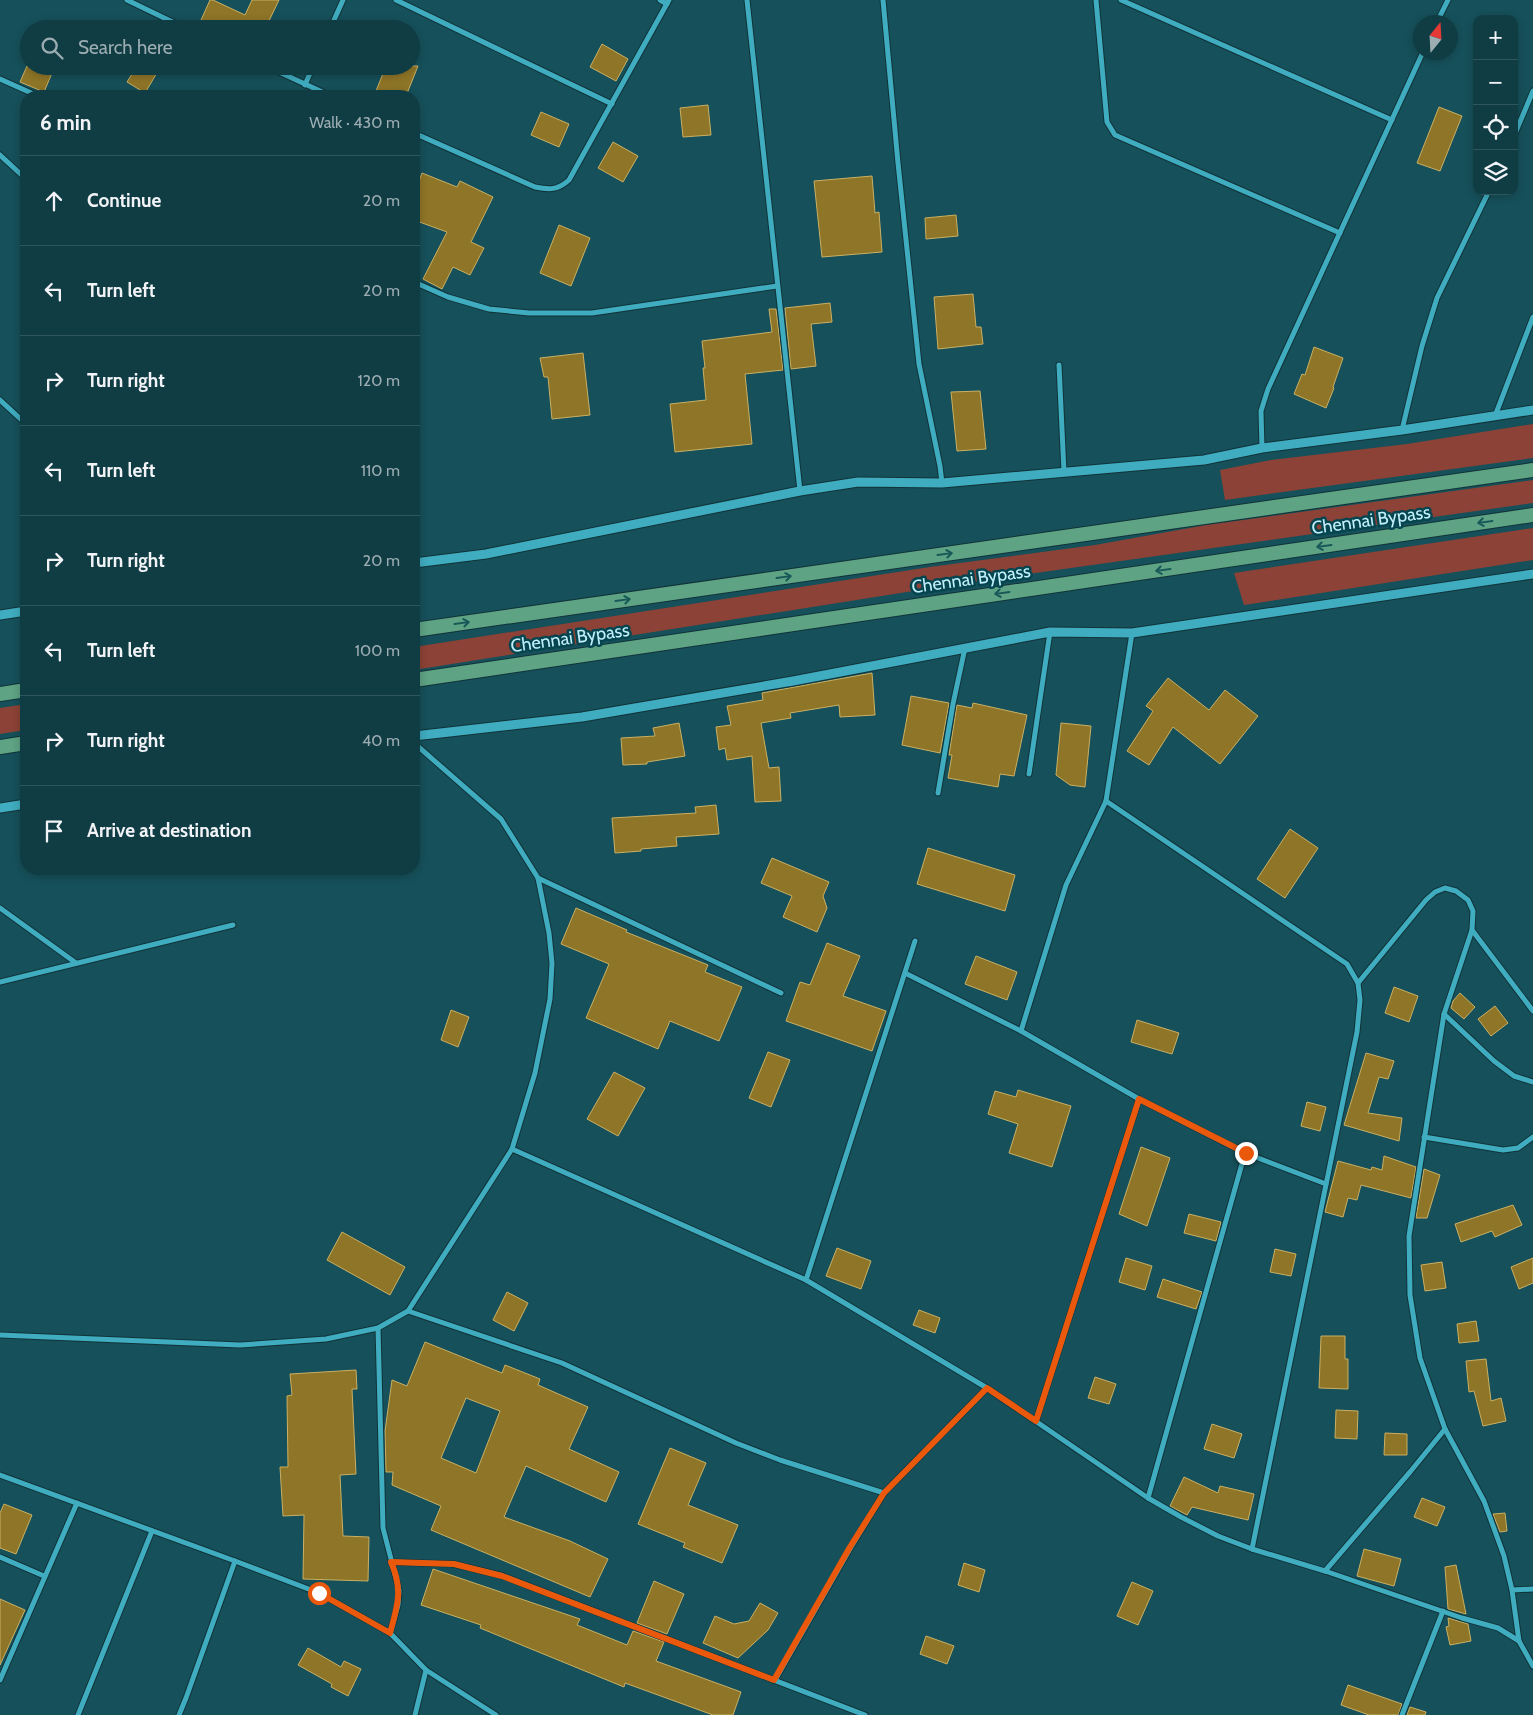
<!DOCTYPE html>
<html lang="en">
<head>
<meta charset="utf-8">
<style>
	:root { --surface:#103c44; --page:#1e474f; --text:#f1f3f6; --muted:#9cadb2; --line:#30565d }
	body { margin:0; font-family:Cabin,sans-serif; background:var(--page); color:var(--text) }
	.controls { position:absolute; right:15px; top:15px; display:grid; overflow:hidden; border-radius:10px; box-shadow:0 2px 8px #0003 }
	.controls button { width:45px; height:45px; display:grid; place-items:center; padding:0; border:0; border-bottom:1px solid var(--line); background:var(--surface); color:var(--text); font:25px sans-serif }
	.compass { position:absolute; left:1413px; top:15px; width:45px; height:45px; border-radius:50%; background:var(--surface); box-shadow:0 2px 8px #0003; rotate:18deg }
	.stop { position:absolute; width:15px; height:15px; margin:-11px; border:4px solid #ea580c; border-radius:50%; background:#fff }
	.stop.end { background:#ea580c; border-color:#fff; box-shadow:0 1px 5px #0008 }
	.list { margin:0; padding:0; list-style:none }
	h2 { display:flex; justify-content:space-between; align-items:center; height:65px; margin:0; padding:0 20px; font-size:21px }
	h2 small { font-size:16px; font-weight:400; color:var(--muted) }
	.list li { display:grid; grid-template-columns:32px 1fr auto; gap:15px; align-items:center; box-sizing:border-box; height:90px; padding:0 20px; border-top:1px solid var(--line) }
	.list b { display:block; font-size:19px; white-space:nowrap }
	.list em { font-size:16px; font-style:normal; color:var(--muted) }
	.icon { flex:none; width:28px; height:28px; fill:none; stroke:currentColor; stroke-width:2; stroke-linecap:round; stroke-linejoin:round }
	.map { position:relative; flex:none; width:1533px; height:1715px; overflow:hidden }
	.search { position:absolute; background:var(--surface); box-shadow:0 2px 8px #0003; left:20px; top:20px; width:400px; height:55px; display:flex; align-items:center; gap:12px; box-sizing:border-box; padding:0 18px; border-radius:28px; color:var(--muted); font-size:19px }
	.panel { position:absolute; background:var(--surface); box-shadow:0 2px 8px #0003; left:20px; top:90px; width:400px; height:785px; border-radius:20px }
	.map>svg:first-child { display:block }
	.green { fill:#8c4236 }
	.building { fill:#8e7527; stroke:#cab064; fill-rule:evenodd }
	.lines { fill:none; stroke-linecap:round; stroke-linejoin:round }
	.minor-casing { stroke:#113339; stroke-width:7 }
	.tertiary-casing { stroke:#113339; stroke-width:11 }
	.trunk-casing { stroke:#113339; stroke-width:16 }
	.minor { stroke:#3facbf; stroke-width:5 }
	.tertiary { stroke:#3facbf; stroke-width:9 }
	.trunk { stroke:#5ea383; stroke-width:14 }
	.oneway { stroke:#175859 }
	.route { stroke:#ea580c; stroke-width:6 }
	.labels { text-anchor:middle; stroke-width:5; stroke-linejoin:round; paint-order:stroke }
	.street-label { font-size:18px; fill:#c1f0fa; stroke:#05454f }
</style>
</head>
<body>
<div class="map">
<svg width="1533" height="1715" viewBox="0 0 1533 1715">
	<rect width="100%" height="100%" fill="#16505a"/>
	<g class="green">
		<path d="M 1533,424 L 1533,458 L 1225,500 L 1220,470 L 1271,460 L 1407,444 Z"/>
		<path d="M 1533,480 L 1533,503 L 951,585 L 414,670 L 414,647 L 930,567 L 1095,545 L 1206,525 Z"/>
		<path d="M 1533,528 L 1533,560 L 1244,605 L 1234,573 Z"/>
		<path d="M 26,704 L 26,730 L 0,734 L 0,708 Z"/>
	</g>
	<g class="building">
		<path d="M 210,0 L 213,0 L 245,15 L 252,0 L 279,0 L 267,25 L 275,29 L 197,29 Z"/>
		<path d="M 602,44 L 628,59 L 616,81 L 590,67 Z"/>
		<path d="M 27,66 L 55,66 L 44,92 L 20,82 Z"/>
		<path d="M 137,66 L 161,66 L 145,93 L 127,82 Z"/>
		<path d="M 386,66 L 418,66 L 406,96 L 374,96 Z"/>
		<path d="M 708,105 L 711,135 L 683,137 L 680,108 Z"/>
		<path d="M 1439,107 L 1462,116 L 1440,171 L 1417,163 Z"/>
		<path d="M 541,112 L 569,124 L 559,147 L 531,135 Z"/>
		<path d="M 613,142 L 638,156 L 623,182 L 598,168 Z"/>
		<path d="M 422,173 L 457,187 L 460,181 L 493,197 L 471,242 L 484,248 L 470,275 L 453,267 L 442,289 L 423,279 L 447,232 L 414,220 L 414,195 Z"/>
		<path d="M 872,176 L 875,213 L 879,212 L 882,252 L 822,257 L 814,181 Z"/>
		<path d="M 956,215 L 958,236 L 926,239 L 925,218 Z"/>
		<path d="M 559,225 L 590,238 L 571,286 L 540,273 Z"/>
		<path d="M 973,294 L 976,327 L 981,327 L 983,344 L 938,349 L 934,297 Z"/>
		<path d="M 830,303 L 832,322 L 811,324 L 816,366 L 791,369 L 785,308 Z"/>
		<path d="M 769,309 L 776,309 L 783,370 L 745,374 L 752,444 L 675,452 L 670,404 L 706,400 L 703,368 L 705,368 L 702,341 L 772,332 Z"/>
		<path d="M 1314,347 L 1343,358 L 1333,387 L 1334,388 L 1326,408 L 1294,394 L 1302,374 L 1305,375 Z"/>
		<path d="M 583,353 L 590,415 L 552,419 L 548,377 L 544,377 L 540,358 Z"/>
		<path d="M 980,391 L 986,449 L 957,451 L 951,392 Z"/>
		<path d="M 872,673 L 875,715 L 840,717 L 839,705 L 790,713 L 791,718 L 761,723 L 769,768 L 779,767 L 781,801 L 755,802 L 752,756 L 727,760 L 725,748 L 719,750 L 716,727 L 731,725 L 727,706 L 763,700 L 762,693 Z"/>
		<path d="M 1168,678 L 1209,710 L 1225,690 L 1258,716 L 1220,764 L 1173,727 L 1149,765 L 1127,751 L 1153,711 L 1146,706 Z"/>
		<path d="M 911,696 L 949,703 L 940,753 L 902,745 Z"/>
		<path d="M 973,703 L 1027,715 L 1014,776 L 1000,774 L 998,787 L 948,778 L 952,755 L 949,755 L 957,705 L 972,708 Z"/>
		<path d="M 679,723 L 685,756 L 647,762 L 647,764 L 623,765 L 621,738 L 655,736 L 653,728 Z"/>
		<path d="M 1061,723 L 1091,726 L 1085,787 L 1070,785 L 1056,775 Z"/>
		<path d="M 716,805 L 719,834 L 676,837 L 677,846 L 641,849 L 641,851 L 615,853 L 612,818 L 696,813 L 695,807 Z"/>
		<path d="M 1290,829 L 1318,848 L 1285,898 L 1257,879 Z"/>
		<path d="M 928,848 L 1015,875 L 1005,911 L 917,884 Z"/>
		<path d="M 772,858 L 829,882 L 823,896 L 827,908 L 817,932 L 783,917 L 792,896 L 761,883 Z"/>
		<path d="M 576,908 L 627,930 L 626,932 L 708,965 L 705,972 L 742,987 L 719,1041 L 670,1021 L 658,1049 L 586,1018 L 609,964 L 561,944 Z"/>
		<path d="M 827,943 L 860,956 L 843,996 L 886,1011 L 872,1051 L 786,1021 L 800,982 L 810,985 Z"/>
		<path d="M 976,956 L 1017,972 L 1007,1000 L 965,984 Z"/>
		<path d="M 1394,987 L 1418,996 L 1409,1022 L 1385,1013 Z"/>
		<path d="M 1460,993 L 1475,1007 L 1464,1019 L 1451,1008 L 1453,1001 Z"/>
		<path d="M 1495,1006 L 1508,1023 L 1491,1036 L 1478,1019 Z"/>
		<path d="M 451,1010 L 469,1017 L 458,1047 L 441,1040 Z"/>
		<path d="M 1137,1020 L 1179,1033 L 1172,1054 L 1131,1042 Z"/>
		<path d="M 768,1052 L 790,1060 L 771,1107 L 749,1098 Z"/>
		<path d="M 1366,1053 L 1394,1061 L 1388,1079 L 1379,1077 L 1368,1113 L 1402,1118 L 1399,1141 L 1344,1125 Z"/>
		<path d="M 614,1072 L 645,1088 L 618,1136 L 587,1119 Z"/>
		<path d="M 1018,1090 L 1071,1106 L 1052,1167 L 1009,1153 L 1018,1124 L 988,1114 L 995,1091 L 1016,1097 Z"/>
		<path d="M 1307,1102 L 1326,1107 L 1320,1131 L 1301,1126 Z"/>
		<path d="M 1141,1147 L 1170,1158 L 1147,1226 L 1119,1214 Z"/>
		<path d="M 1384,1156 L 1416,1167 L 1411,1198 L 1361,1185 L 1357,1200 L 1348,1198 L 1343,1217 L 1325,1212 L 1338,1161 L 1371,1170 L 1372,1167 L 1382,1170 Z"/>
		<path d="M 1424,1169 L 1440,1175 L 1427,1218 L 1416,1218 Z"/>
		<path d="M 1513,1205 L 1522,1225 L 1495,1237 L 1492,1231 L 1461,1242 L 1455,1224 Z"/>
		<path d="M 1189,1214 L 1221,1222 L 1216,1241 L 1184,1233 Z"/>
		<path d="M 342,1232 L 405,1267 L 390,1295 L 327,1260 Z"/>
		<path d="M 837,1248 L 871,1261 L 861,1289 L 826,1276 Z"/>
		<path d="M 1275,1249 L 1296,1254 L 1291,1276 L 1270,1272 Z"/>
		<path d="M 1126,1258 L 1152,1266 L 1145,1290 L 1119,1282 Z"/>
		<path d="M 1533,1258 L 1533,1283 L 1519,1289 L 1511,1267 Z"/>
		<path d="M 1442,1262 L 1446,1288 L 1425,1291 L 1421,1265 Z"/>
		<path d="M 1163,1279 L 1202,1292 L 1196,1309 L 1157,1297 Z"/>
		<path d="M 507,1292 L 528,1303 L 514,1331 L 493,1320 Z"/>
		<path d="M 919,1310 L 940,1318 L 935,1333 L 913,1325 Z"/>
		<path d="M 1476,1321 L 1479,1341 L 1459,1343 L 1457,1324 Z"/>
		<path d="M 1321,1336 L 1345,1336 L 1345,1359 L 1348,1359 L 1348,1389 L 1319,1388 Z"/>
		<path d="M 425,1342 L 502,1373 L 505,1365 L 540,1379 L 538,1385 L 588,1407 L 569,1449 L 619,1472 L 606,1502 L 526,1466 L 504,1517 L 570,1541 L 608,1559 L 590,1597 L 431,1530 L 441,1506 L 392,1485 L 393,1472 L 386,1472 L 385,1431 L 392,1380 L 407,1386 ZM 466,1398 L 500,1411 L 476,1473 L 441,1458 Z"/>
		<path d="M 1486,1359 L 1491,1401 L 1501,1398 L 1506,1421 L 1483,1426 L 1474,1391 L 1469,1392 L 1466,1361 Z"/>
		<path d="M 356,1370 L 357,1389 L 352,1389 L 356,1474 L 340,1475 L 343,1536 L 369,1537 L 368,1581 L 303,1579 L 304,1515 L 283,1516 L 280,1467 L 288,1467 L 287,1396 L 292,1395 L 290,1374 Z"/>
		<path d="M 1095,1377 L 1116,1384 L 1109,1404 L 1088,1398 Z"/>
		<path d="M 1336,1410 L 1358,1411 L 1357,1439 L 1335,1438 Z"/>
		<path d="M 1212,1424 L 1242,1434 L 1234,1458 L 1204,1449 Z"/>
		<path d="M 1385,1433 L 1407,1434 L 1407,1455 L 1384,1455 Z"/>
		<path d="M 670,1448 L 706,1463 L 688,1505 L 738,1525 L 722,1563 L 683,1547 L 685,1543 L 638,1524 Z"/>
		<path d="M 1184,1477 L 1218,1493 L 1220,1486 L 1254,1494 L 1248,1520 L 1192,1507 L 1187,1515 L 1170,1506 Z"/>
		<path d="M 1422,1498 L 1445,1507 L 1437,1526 L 1414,1517 Z"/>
		<path d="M 4,1504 L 32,1515 L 16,1554 L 0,1548 L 0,1513 Z"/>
		<path d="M 1505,1513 L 1507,1531 L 1500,1532 L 1493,1514 Z"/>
		<path d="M 1364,1549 L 1401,1559 L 1394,1586 L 1357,1576 Z"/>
		<path d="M 964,1563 L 985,1570 L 979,1592 L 958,1585 Z"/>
		<path d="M 1456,1565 L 1466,1614 L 1448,1609 L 1445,1567 Z"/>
		<path d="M 433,1569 L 580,1619 L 577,1625 L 627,1645 L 633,1631 L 664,1642 L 656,1661 L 741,1692 L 733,1715 L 713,1715 L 625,1683 L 624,1687 L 480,1628 L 481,1625 L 421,1605 Z"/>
		<path d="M 654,1581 L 684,1594 L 667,1634 L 637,1623 Z"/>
		<path d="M 1132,1582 L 1153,1591 L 1138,1625 L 1117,1616 Z"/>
		<path d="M 0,1599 L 25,1610 L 0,1665 Z"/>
		<path d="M 760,1603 L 778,1613 L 768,1630 L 738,1658 L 703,1643 L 715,1616 L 734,1624 L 749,1621 Z"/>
		<path d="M 1448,1618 L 1468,1624 L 1471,1641 L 1450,1645 L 1446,1627 L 1449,1626 Z"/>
		<path d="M 926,1636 L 954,1646 L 947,1664 L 920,1654 Z"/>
		<path d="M 308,1648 L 341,1667 L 344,1661 L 361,1669 L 348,1696 L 331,1687 L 332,1684 L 298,1665 Z"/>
		<path d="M 1348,1685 L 1402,1704 L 1398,1715 L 1369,1715 L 1341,1705 Z"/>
		<path d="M 1410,1707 L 1426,1712 L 1425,1715 L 1407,1715 Z"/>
	</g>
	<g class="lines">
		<defs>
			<g id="minor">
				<path d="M 127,0 L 187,29"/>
				<path d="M 396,0 L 612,104"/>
				<path d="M 660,0 L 667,4"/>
				<path d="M 747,0 L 800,491"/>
				<path d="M 883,0 L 898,163 L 919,364 L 940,466 L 942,483"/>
				<path d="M 1096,0 L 1107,122 L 1115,135 L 1340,233"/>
				<path d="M 1121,0 L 1392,120"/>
				<path d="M 1437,22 L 1448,0"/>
				<path d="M 330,29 L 343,0"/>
				<path d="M 266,66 L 331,96"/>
				<path d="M 0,79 L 38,96"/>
				<path d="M 305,85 L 313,66"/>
				<path d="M 414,133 L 535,187 C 550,190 558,190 569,180 L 669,0"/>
				<path d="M 1514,136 L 1533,91"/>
				<path d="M 0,155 L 26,179"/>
				<path d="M 414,282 L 448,297 L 489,309 L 529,313 L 592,313 L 777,286"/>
				<path d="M 1059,365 L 1064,472"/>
				<path d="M 0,400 L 26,424"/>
				<path d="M 1495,416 L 1533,317"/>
				<path d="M 1402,430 L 1422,346 L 1437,298 L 1489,191"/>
				<path d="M 1262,448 L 1261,411 L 1268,389 L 1423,52"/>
				<path d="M 1029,774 L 1050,632"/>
				<path d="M 938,793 L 953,704 L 965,648"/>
				<path d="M 1106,801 L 1347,964 L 1358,983 L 1360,1000 L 1357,1032 L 1252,1549"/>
				<path d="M 538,878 L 781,993"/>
				<path d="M 0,908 L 76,963"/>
				<path d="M 1472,930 L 1533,1011"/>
				<path d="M 905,973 L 1021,1031 L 1139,1099 L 1245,1153 L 1148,1498"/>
				<path d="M 0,982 L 233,925"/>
				<path d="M 1358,983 L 1426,900 L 1435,892 L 1445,888 L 1456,891 L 1468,900 L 1473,911 L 1472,930 L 1444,1014 L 1409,1236 L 1410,1295 L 1420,1358 L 1445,1429 L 1484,1501 L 1504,1556 L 1512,1590 L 1519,1641"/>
				<path d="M 1444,1014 L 1494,1061 L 1514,1076 L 1533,1082"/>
				<path d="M 1021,1031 L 1066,885 L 1106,801 L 1132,633"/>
				<path d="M 1424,1137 L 1503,1150 L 1518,1148 L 1533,1137"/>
				<path d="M 512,1149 L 806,1280 L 987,1388 L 1148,1498 L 1181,1517 L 1218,1536 L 1252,1549 L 1325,1571 L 1462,1618 L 1498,1628 L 1519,1641 L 1533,1666"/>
				<path d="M 1245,1153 L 1326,1184"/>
				<path d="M 806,1280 L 915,941"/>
				<path d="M 408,1311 L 562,1363 L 736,1443 L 780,1460 L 884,1493"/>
				<path d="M 378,1328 L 383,1528 L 399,1590 L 398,1605 L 390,1633"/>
				<path d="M 0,1335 L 240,1345 L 326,1339 L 378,1328 L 408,1311 L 512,1149 L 535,1073 L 550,999 L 552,963 L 549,933 L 538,878 L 501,819 L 414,743"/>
				<path d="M 1036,1421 L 1139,1099"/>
				<path d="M 0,1475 L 235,1561"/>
				<path d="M 0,1557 L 44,1576"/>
				<path d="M 391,1562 L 454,1564 L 503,1576 L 865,1715"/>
				<path d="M 1325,1571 L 1410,1472 L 1445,1429"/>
				<path d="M 1512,1590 L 1533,1589"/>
				<path d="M 426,1670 L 496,1715"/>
				<path d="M 0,1680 L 77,1503"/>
				<path d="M 775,1680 L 851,1547 L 884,1493 L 987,1388"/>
				<path d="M 78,1715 L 152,1531"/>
				<path d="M 179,1715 L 186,1698 L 235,1561 L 319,1593 L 390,1633 L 426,1670 L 415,1715"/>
				<path d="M 1402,1715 L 1443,1611"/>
			</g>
			<g id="tertiary">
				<path d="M 414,563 L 486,554 L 800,491 L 858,482 L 942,483 L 1204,460 L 1262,448 L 1402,430 L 1533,410"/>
				<path d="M 0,615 L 26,611"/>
				<path d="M 414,736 L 582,717 L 793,681 L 1050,632 L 1132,633 L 1533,574"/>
				<path d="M 0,808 L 26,804"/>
			</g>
			<g id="trunk">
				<path d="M 414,630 L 1533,470"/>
				<path d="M 414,680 L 1533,515"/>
				<path d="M 0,694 L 26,690"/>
				<path d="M 0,747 L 26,743"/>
			</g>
		</defs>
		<use href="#minor" class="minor-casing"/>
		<use href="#tertiary" class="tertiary-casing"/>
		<use href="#trunk" class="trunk-casing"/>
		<use href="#minor" class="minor"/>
		<use href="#tertiary" class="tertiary"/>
		<use href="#trunk" class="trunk"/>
	</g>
	<defs><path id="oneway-shaft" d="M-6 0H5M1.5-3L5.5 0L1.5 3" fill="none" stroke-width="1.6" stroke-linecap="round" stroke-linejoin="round" transform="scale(1.25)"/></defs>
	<g class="oneway">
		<use href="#oneway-shaft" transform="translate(1485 522) rotate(172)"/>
		<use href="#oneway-shaft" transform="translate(1324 546) rotate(172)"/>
		<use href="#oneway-shaft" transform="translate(945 554) rotate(-8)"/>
		<use href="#oneway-shaft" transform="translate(1163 570) rotate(172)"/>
		<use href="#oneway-shaft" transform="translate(784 577) rotate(-8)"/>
		<use href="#oneway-shaft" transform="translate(1002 593) rotate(172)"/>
		<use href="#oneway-shaft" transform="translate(623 600) rotate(-8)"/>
		<use href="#oneway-shaft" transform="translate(462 623) rotate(-8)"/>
	</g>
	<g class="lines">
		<path class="route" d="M 319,1593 L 390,1633 C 398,1605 403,1589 391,1562 L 454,1564 L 502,1576 L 774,1680 L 850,1547 L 884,1493 L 987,1388 L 1036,1421 L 1139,1099 L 1246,1153"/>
	</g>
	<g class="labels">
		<g class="street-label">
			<text transform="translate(1371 520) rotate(-8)" y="6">Chennai Bypass</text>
			<text transform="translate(971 579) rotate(-8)" y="6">Chennai Bypass</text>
			<text transform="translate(570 638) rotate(-8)" y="6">Chennai Bypass</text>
		</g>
	</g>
</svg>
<div class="controls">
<button>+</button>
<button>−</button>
<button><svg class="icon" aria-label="locate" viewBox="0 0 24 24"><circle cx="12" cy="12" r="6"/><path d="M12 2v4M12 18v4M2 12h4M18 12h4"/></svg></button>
<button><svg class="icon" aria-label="layers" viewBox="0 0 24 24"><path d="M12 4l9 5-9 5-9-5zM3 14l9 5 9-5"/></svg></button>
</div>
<svg class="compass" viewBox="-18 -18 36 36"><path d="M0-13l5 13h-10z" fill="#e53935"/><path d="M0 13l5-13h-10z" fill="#9cadb2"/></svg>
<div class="stop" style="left:319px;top:1593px"></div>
<div class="stop end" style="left:1246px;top:1153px"></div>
<div class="search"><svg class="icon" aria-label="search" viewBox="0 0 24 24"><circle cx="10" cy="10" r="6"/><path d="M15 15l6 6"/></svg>Search here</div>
<section class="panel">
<h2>6 min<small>Walk · 430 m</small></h2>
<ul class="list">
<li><svg class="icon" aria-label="ahead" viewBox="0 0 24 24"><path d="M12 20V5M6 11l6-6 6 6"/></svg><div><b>Continue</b></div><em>20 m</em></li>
<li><svg class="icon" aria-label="left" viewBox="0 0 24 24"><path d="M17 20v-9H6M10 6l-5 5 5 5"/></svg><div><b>Turn left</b></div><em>20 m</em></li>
<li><svg class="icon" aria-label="right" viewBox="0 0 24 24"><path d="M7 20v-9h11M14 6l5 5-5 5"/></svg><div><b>Turn right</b></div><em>120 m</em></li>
<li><svg class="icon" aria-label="left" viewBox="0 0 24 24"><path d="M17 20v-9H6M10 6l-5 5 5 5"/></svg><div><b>Turn left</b></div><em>110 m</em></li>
<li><svg class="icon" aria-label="right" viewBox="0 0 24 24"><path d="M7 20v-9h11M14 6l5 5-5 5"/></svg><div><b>Turn right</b></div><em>20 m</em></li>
<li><svg class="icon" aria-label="left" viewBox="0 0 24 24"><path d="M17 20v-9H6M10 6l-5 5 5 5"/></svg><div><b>Turn left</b></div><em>100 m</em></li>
<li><svg class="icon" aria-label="right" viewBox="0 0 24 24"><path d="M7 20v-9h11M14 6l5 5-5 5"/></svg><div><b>Turn right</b></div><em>40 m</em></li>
<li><svg class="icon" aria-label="arrive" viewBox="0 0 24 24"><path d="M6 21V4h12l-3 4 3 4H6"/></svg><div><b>Arrive at destination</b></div></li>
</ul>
</section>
</div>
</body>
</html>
